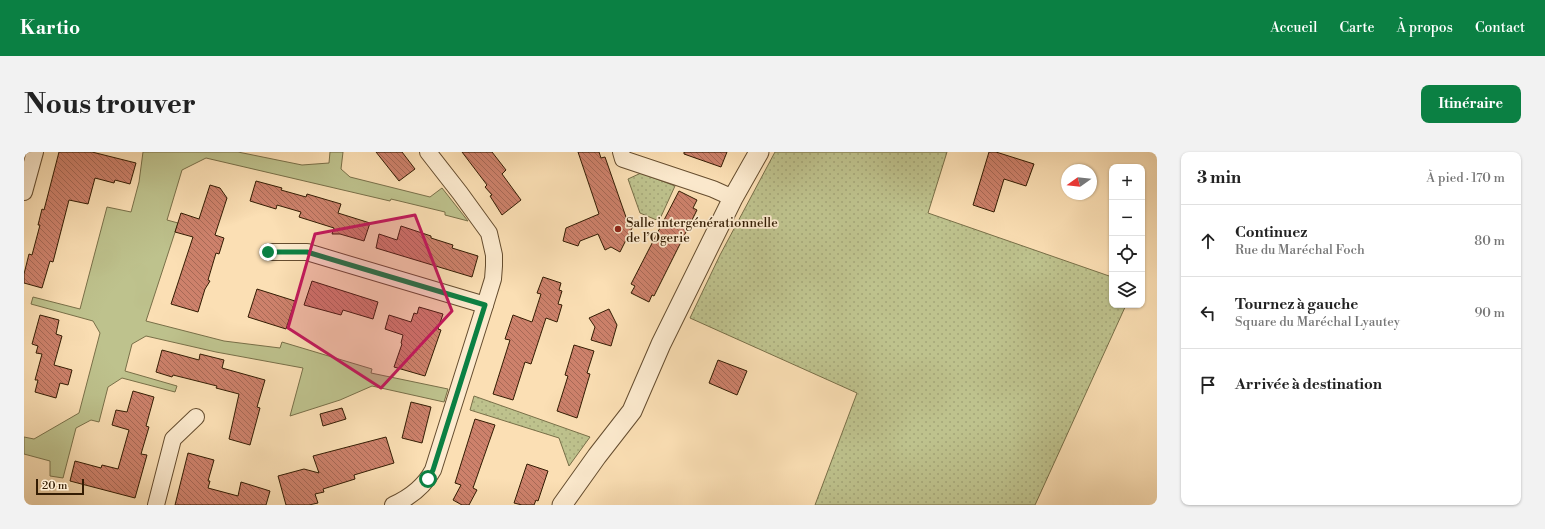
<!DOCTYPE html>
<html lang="fr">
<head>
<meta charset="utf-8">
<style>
	:root { --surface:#fff; --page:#f2f2f2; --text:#222; --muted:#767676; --line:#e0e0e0; --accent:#0b8043 }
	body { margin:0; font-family:"Libre Bodoni",serif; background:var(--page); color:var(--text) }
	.controls { position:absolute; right:12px; top:12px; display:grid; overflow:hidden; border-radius:8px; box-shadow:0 1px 3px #0004 }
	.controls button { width:36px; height:36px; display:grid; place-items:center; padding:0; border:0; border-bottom:1px solid var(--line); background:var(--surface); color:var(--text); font:20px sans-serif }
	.compass { position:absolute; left:1037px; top:12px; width:36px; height:36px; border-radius:50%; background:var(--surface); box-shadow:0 1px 3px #0004; rotate:255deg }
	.scale { position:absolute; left:12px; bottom:10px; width:48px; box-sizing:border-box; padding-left:4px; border:2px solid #331c03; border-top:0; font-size:11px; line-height:14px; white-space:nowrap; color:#331c03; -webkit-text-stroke:3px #fceace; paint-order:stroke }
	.stop { position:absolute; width:12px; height:12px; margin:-9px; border:3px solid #0b8043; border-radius:50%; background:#fff }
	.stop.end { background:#0b8043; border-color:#fff; box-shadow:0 1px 4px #0008 }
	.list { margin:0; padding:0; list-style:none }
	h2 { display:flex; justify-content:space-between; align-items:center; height:52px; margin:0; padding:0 16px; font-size:17px }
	h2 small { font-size:13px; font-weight:400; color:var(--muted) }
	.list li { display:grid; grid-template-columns:26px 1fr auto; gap:12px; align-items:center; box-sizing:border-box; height:72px; padding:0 16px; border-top:1px solid var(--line) }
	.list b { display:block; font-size:15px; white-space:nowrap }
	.list p { margin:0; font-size:13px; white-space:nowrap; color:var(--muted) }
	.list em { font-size:13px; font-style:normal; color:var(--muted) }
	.icon { flex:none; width:22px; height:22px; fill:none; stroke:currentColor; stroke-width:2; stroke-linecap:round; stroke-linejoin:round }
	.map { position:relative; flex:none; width:1133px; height:353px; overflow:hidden; border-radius:8px }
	header { display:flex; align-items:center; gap:24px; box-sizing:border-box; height:56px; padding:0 20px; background:var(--accent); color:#fff }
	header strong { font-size:19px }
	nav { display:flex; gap:22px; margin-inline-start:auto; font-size:14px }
	.intro { display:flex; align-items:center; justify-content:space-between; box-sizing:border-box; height:96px; padding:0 24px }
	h1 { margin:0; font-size:28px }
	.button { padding:10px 18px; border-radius:8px; background:var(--accent); color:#fff; font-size:14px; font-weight:700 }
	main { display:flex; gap:24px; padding:0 24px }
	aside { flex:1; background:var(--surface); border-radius:8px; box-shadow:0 1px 3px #0004 }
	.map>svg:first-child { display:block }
	.grass { fill:url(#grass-dots); stroke:#786f48 }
	.park { fill:#bec28d; stroke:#786f48 }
	.building { fill:url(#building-back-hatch); stroke:#331c03 }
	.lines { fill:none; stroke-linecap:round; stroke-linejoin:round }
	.minor-casing { stroke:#654d2f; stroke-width:18 }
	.tertiary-casing { stroke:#654d2f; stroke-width:21 }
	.minor { stroke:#fceace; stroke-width:16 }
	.tertiary { stroke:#fceace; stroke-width:19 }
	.route { stroke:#0b8043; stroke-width:5 }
	.marked { fill:#c2185b; fill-opacity:0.2; stroke:#c2185b; stroke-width:3; stroke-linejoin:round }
	.poi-dot { fill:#8f2418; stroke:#fceace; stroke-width:1.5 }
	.labels { text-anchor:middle; stroke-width:3.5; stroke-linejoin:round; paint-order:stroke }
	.poi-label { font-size:13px; fill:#331c03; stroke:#fceace; text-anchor:start }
</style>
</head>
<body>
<header>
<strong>Kartio</strong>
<nav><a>Accueil</a><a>Carte</a><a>À propos</a><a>Contact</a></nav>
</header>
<div class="intro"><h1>Nous trouver</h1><a class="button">Itinéraire</a></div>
<main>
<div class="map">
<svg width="1133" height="353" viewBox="0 0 1133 353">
	<defs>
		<pattern id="grass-dots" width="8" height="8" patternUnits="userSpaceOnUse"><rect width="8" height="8" fill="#bec28d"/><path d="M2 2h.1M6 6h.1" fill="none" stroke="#a4a678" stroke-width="1.8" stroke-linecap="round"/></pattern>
		<pattern id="building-back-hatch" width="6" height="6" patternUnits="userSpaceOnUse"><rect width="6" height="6" fill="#cd816b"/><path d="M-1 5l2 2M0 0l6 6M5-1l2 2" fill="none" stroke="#a76956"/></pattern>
	</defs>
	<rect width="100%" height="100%" fill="#fbdfb4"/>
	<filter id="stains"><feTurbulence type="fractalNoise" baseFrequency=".005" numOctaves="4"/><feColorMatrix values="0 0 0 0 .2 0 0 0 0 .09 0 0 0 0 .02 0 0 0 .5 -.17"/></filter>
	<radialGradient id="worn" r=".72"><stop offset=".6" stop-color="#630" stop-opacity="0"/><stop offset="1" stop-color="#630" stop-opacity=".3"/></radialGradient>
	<g class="grass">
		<path d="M 751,0 L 923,0 L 904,61 L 1088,125 L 1088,153 L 1102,153 L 1011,353 L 791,353 L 833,241 L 666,166 L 696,103 Z"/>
		<path d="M 617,21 L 651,34 L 635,69 L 616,61 L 604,27 Z"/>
		<path d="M 450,244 L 566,285 L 545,314 L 535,286 L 446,258 Z"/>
	</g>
	<path class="park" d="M 119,0 L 214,0 L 278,13 L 305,11 L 306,0 L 319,0 L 317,17 L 326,25 L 406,45 L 418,36 L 444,69 L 421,63 L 421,60 L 367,47 L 366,49 L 182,6 L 158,18 L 143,68 L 154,71 L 122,169 L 200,189 L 256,196 L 258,190 L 348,217 L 347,221 L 424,237 L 420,250 L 348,234 L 316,248 L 266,264 L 279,216 L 192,200 L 122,184 L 108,192 L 101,219 L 153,234 L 151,240 L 98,226 L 84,235 L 75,270 L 67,268 L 52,276 L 39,326 L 26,324 L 26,309 L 0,302 L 0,285 L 10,287 L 55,261 L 76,181 L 69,169 L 7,152 L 9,145 L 56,157 L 83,55 L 107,60 L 115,30 Z"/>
	<g class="building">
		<path d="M 35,0 L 68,0 L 112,11 L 106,32 L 91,28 L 90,31 L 71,26 L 64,52 L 45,48 L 29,110 L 26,109 L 18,136 L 0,131 L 0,122 L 5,102 L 8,103 L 16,73 L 14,73 L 18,57 L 20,58 Z"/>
		<path d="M 352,0 L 378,0 L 391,17 L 375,29 Z"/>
		<path d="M 438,0 L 468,0 L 482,18 L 478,22 L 497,48 L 478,63 L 466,44 L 468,43 L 461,35 L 463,33 Z"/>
		<path d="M 554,0 L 575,0 L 577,6 L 581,5 L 603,68 L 610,72 L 596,100 L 587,95 L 581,98 L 574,82 L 556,89 L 554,94 L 539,89 L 542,76 L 575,62 Z"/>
		<path d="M 660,0 L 703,0 L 697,15 L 660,2 Z"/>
		<path d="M 965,0 L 972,0 L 1010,12 L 1002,34 L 980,27 L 970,60 L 949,53 Z"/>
		<path d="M 232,29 L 258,36 L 257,38 L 282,45 L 283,42 L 317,52 L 314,61 L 346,71 L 340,89 L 316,82 L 308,82 L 310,76 L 275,65 L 277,60 L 253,53 L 252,57 L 226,49 Z"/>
		<path d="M 186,33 L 196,36 L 203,46 L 191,83 L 200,86 L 195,102 L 192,101 L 184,128 L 186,129 L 181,137 L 174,160 L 147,152 L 169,85 L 151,80 L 157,61 L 175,67 Z"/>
		<path d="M 655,39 L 673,48 L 669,56 L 673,58 L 630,144 L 628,143 L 625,150 L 607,141 L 611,134 L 607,132 Z"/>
		<path d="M 377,74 L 407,84 L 407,86 L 429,93 L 428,96 L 454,104 L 448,125 L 352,96 L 355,82 L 373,88 Z"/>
		<path d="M 519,125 L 537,131 L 535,138 L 538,139 L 534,152 L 538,153 L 533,170 L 522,166 L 507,212 L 501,210 L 489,248 L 469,242 L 486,188 L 481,187 L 489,163 L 508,170 L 517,142 L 513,141 Z"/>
		<path d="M 288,129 L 354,150 L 349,167 L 319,158 L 317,163 L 280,153 Z"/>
		<path d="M 233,137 L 271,149 L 262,177 L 224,165 Z"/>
		<path d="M 395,155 L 419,162 L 414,177 L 417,178 L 401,224 L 370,215 L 378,192 L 377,191 L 379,183 L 361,177 L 365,163 L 387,170 L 390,161 L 393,162 Z"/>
		<path d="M 585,157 L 593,173 L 587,194 L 567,188 L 571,175 L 565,166 Z"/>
		<path d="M 16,163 L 35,168 L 32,182 L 38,184 L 30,213 L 48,218 L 44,233 L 36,231 L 32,246 L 11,240 L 14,228 L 11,228 L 18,202 L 12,201 L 14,194 L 8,192 Z"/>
		<path d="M 550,193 L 570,199 L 563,221 L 566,222 L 553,266 L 533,259 L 544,224 L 541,223 Z"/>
		<path d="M 138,198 L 175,208 L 176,202 L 200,208 L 198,216 L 241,228 L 233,255 L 236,256 L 226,293 L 205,287 L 215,242 L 192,236 L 193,234 L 149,223 L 148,225 L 132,220 Z"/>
		<path d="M 694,208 L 723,219 L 713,243 L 685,231 Z"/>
		<path d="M 109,239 L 130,245 L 122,274 L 125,275 L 117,302 L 123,303 L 111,346 L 46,329 L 51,309 L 77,316 L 78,313 L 94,317 L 105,278 L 88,273 L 92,258 L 103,260 Z"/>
		<path d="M 387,250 L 407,255 L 398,291 L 378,286 Z"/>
		<path d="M 318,256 L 322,267 L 299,274 L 296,262 Z"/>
		<path d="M 451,267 L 471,273 L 449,336 L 453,338 L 445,353 L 438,353 L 429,348 L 437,333 L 431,331 Z"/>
		<path d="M 362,285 L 370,311 L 330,323 L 331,327 L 299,337 L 300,340 L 291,342 L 294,351 L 285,353 L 262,353 L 254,324 L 280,317 L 295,321 L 289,304 Z"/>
		<path d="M 164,301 L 190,308 L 184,329 L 186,329 L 184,336 L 214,344 L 217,330 L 246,339 L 242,353 L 151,353 Z"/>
		<path d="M 503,312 L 524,319 L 514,349 L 512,348 L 510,353 L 498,353 L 490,351 Z"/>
	</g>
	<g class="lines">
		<defs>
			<g id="minor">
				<path d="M 597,0 L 599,7 L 689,37 L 709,46"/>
				<path d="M 0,40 L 11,0"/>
				<path d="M 244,100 L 283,100 L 461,153"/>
				<path d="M 132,353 L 149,287 L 172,265"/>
				<path d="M 369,353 C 387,345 400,335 409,318 L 461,153 L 469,127 L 470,114 L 470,103 L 465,81 L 436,41 L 404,0"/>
			</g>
			<path id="tertiary" d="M 538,353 L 573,304 L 608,259 L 637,192 L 709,46 L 735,0"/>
		</defs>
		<use href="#minor" class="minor-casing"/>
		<use href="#tertiary" class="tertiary-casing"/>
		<use href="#minor" class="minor"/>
		<use href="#tertiary" class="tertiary"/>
	</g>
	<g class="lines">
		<path class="route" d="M 244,100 L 283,100 L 461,153 L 409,318 L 404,327"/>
	</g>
	<path class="marked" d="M 391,63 L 428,159 L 357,236 L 264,176 L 291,82 Z"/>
	<circle class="poi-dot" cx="594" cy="77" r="4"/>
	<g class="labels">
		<g class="poi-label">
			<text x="602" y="75">Salle intergénérationnelle<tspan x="602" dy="15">de l’Ogerie</tspan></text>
		</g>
	</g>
	<rect width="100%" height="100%" filter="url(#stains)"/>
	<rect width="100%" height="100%" fill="url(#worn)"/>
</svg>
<div class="controls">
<button>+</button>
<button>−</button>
<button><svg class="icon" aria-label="locate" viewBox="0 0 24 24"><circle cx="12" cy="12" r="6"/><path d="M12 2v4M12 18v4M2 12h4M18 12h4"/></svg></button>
<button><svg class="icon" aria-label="layers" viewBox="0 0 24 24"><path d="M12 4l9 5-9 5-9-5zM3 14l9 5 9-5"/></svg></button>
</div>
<svg class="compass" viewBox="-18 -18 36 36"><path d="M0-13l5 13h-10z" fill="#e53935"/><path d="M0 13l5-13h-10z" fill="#767676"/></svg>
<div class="scale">20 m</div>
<div class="stop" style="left:404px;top:327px"></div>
<div class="stop end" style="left:244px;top:100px"></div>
</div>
<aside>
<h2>3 min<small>À pied · 170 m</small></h2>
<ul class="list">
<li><svg class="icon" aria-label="ahead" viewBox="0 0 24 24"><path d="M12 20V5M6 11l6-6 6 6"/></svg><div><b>Continuez</b><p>Rue du Maréchal Foch</p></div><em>80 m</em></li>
<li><svg class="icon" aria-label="left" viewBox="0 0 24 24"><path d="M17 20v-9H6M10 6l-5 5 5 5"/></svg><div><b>Tournez à gauche</b><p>Square du Maréchal Lyautey</p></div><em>90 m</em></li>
<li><svg class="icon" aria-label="arrive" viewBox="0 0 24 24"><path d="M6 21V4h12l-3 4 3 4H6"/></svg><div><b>Arrivée à destination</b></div></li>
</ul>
</aside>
</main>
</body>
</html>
